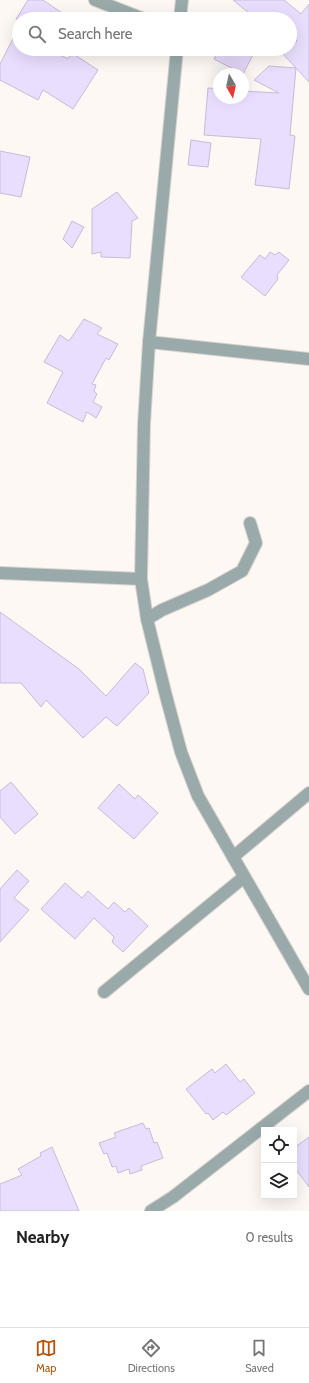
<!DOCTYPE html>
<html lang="en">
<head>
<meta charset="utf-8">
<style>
	:root { --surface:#fff; --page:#f6f6f6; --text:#222; --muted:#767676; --line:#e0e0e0; --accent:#b45309 }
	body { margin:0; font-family:Cabin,sans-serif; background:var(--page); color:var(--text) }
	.controls { position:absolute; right:12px; bottom:12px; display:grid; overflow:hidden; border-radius:0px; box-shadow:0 4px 16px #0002 }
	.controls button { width:36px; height:36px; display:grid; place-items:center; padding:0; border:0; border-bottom:1px solid var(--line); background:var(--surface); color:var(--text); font:20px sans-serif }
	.compass { position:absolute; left:213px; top:68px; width:36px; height:36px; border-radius:50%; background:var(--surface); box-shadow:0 4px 16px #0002; rotate:171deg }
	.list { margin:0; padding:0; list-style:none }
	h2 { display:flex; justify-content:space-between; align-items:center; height:52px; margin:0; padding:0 16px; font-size:17px }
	h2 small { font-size:13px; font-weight:400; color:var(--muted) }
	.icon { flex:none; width:22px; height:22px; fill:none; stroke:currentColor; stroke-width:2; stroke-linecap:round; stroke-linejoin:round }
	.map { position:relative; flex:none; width:309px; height:1211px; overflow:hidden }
	.search { position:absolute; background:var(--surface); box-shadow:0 4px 16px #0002; left:12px; right:12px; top:12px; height:44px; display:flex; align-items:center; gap:10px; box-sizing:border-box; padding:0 14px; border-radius:22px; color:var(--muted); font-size:15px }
	.sheet { height:116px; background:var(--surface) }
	nav { display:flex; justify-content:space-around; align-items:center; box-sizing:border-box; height:56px; border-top:1px solid var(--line); background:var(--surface); font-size:11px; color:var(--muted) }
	nav a { display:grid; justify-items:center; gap:2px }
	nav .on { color:var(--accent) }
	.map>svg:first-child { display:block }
	.building { fill:#eadefe; stroke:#c7bcd7 }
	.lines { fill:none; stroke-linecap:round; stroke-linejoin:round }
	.minor-casing { stroke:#d9d4ce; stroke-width:14 }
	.minor { stroke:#9aaaaa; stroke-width:12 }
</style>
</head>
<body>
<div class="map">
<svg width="309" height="1211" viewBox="0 0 309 1211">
	<rect width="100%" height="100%" fill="#fdf8f3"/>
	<g class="building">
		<path d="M 28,0 L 43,0 L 71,19 L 16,19 Z"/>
		<path d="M 233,0 L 284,0 L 301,14 L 309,4 L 309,82 L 283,54 L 297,41 L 290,35 L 290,19 L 256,19 Z"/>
		<path d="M 19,27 L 19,49 L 48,49 L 68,59 L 72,53 L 98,70 L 73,109 L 43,90 L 38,100 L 0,80 L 0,64 Z"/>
		<path d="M 220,49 L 256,49 L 243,74 L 214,59 Z"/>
		<path d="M 269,66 L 296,68 L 290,135 L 295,136 L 289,189 L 255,185 L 261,139 L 204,135 L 208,88 L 219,89 L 219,98 L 230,98 L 227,103 L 233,98 L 243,98 L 243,91 L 279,93 L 254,80 Z"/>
		<path d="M 191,140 L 211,143 L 208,167 L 188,165 Z"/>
		<path d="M 0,151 L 30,157 L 21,197 L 0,193 Z"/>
		<path d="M 117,192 L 138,218 L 132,221 L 130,258 L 101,257 L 101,252 L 92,254 L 92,209 Z"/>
		<path d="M 72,221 L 84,227 L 72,248 L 63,239 Z"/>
		<path d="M 270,252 L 275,255 L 279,252 L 289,260 L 277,275 L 278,279 L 265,296 L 241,277 L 260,255 L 265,259 Z"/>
		<path d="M 84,319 L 102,328 L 97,334 L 118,344 L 109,360 L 106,358 L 92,384 L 96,385 L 94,391 L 97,394 L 93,402 L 102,407 L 96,418 L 87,412 L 83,422 L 47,403 L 63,372 L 44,362 L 60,335 L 69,341 Z"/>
		<path d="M 0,612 L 79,669 L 106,696 L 135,663 L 143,669 L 149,693 L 117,726 L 106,717 L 83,738 L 46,700 L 41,707 L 21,683 L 0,683 Z"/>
		<path d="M 11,782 L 38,814 L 15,834 L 0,817 L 0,791 Z"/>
		<path d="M 119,784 L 135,799 L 138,795 L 158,813 L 134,839 L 98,808 Z"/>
		<path d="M 17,870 L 29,881 L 14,898 L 29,910 L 0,942 L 0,889 Z"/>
		<path d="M 65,883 L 82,898 L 88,891 L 108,909 L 114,902 L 125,912 L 129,908 L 148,926 L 123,952 L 112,942 L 114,937 L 94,918 L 75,939 L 41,909 Z"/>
		<path d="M 226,1064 L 240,1082 L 244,1079 L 255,1093 L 226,1115 L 223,1112 L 213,1120 L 208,1113 L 206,1114 L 186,1089 L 212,1069 L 215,1073 Z"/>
		<path d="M 143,1123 L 146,1129 L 149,1128 L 154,1143 L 157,1142 L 163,1158 L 141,1166 L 142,1170 L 130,1174 L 129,1169 L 118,1173 L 116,1166 L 112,1167 L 107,1153 L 104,1154 L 99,1143 L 116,1137 L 114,1133 Z"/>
		<path d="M 309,1137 L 309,1187 L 294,1167 L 294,1148 Z"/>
		<path d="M 52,1147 L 79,1211 L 0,1211 L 0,1184 L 22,1175 L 18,1169 L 41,1156 L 40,1153 Z"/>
	</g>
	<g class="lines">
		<defs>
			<g id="minor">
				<path d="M 95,0 L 144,19"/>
				<path d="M 180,19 L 182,0"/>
				<path d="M 177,49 L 149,342 L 144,424 L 141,579 L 147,619 L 165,692 L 181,752 L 198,796 L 309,989"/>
				<path d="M 149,342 L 309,359"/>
				<path d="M 0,573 L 141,579"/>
				<path d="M 147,619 L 162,610 L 208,590 L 242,571 L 256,543 L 250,523"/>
				<path d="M 233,857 L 309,793"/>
				<path d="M 104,992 L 244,877"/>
				<path d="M 151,1211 L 173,1197 L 309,1091"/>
			</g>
		</defs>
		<use href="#minor" class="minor-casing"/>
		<use href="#minor" class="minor"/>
	</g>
</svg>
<div class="controls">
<button><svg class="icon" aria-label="locate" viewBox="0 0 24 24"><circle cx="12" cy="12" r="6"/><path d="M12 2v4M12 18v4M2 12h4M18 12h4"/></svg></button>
<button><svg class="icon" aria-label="layers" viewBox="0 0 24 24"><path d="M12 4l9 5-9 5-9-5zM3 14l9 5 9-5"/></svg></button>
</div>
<svg class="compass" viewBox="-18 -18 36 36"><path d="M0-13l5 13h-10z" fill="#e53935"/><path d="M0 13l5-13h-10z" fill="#767676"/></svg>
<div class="search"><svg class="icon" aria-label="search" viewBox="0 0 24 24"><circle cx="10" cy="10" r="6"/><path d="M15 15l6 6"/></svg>Search here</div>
</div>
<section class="sheet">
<h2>Nearby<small>0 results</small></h2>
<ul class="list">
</ul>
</section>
<nav>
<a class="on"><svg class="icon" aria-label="map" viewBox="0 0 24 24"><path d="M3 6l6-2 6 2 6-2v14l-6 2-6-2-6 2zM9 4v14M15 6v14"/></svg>Map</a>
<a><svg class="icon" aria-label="directions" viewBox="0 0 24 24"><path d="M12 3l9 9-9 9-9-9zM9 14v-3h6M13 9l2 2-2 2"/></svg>Directions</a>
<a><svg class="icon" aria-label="saved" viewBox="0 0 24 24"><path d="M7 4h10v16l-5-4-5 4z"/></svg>Saved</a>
</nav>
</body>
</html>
